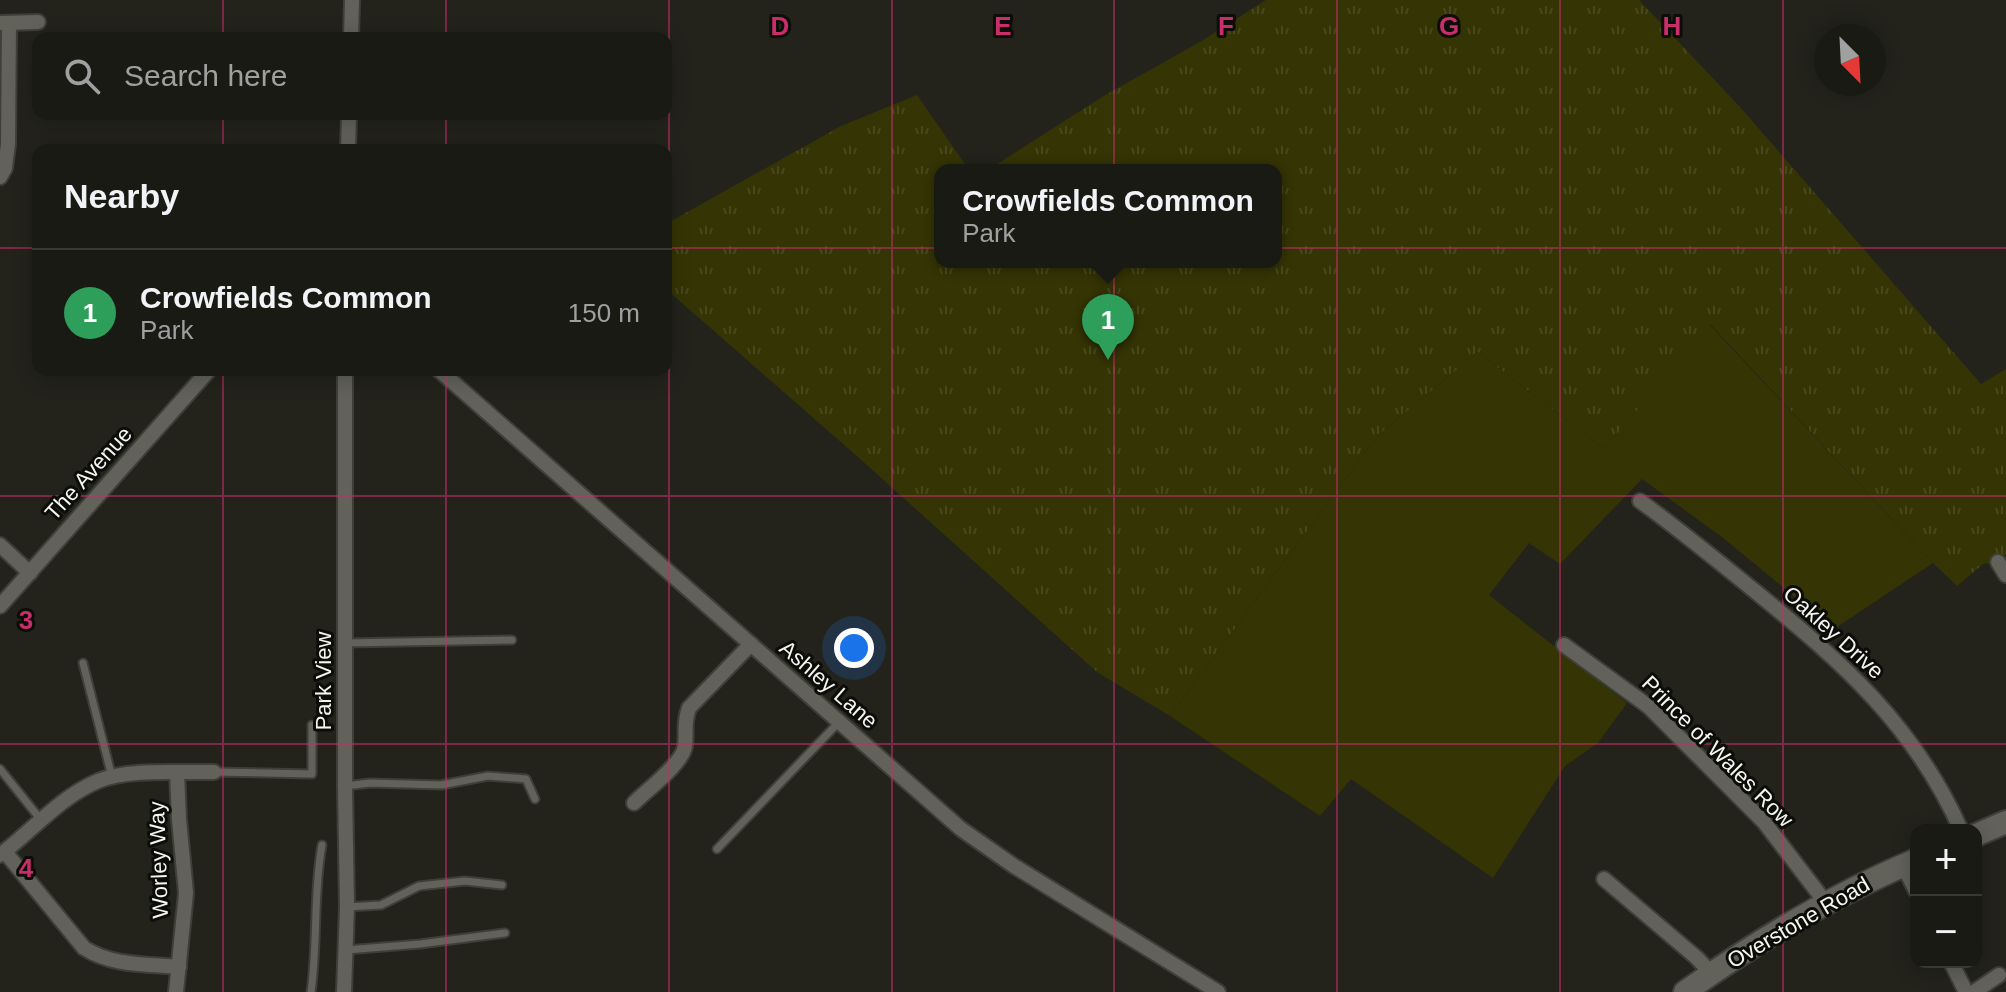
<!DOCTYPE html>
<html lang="en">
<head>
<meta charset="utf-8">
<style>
	:root { --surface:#1a1a15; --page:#23231e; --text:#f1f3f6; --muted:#9fa1a0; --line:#383834; --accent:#8eb9fd }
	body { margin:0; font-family:Helvetica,sans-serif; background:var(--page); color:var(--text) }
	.controls { position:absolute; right:24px; bottom:24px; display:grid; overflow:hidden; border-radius:16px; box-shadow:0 4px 20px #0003 }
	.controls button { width:72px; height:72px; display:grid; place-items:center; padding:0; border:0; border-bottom:2px solid var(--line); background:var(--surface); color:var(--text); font:40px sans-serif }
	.compass { position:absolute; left:1814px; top:24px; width:72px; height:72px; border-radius:50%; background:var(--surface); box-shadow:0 4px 20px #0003; rotate:156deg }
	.you { position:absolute; left:854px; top:648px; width:28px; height:28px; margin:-20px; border:6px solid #fff; border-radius:50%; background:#1a73e8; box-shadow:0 0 0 12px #1a73e833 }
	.badge { display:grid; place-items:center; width:52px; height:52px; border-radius:50%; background:var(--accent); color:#fff; font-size:26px; font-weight:700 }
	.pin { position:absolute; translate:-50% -66px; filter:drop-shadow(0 2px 4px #0008) }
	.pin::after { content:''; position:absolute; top:42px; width:28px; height:24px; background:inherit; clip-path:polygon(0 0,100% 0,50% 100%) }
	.popup { position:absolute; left:934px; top:164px; width:348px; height:104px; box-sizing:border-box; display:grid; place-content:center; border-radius:16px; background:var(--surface); filter:drop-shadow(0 2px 6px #0005); font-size:26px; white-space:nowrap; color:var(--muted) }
	.popup b { font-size:30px; color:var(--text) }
	.popup::after { content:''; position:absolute; left:50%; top:100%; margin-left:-16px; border:16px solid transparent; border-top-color:var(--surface) }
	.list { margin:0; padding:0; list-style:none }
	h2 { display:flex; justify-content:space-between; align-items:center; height:104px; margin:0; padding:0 32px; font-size:34px }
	h2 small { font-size:26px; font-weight:400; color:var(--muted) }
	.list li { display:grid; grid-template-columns:52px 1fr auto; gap:24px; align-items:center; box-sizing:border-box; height:128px; padding:0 32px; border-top:2px solid var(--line) }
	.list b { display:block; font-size:30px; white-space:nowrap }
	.list p { margin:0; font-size:26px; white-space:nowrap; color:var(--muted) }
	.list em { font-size:26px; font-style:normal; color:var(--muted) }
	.icon { flex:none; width:44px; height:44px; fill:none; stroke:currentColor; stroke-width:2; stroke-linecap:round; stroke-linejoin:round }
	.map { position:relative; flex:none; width:2006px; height:992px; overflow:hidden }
	.search { position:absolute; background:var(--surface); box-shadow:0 4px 20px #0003; left:32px; top:32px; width:640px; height:88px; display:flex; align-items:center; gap:20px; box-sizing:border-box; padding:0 28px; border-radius:16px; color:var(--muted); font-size:30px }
	.panel { position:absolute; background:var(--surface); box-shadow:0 4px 20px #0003; left:32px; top:144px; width:640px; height:232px; border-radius:16px }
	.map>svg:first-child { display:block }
	.green { fill:#343405 }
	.park { fill:url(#park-tufts) }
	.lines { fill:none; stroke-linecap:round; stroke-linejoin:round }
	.lane-casing { stroke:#3f3f3a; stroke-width:11 }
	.street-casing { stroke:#3f3f3a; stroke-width:18 }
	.secondary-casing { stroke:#3f3f3a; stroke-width:26 }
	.lane { stroke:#62625b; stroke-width:7 }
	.street { stroke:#62625b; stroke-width:14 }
	.secondary { stroke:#62625b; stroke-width:22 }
	.grid { fill:none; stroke:#c72e6a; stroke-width:2; stroke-opacity:0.55 }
	.labels { text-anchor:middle; stroke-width:6; stroke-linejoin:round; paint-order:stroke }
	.street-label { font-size:22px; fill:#f5f5f1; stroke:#0c0c09 }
	.grid-label { font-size:26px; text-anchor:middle; font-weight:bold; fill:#c72e6a; stroke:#0c0c09; stroke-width:6; stroke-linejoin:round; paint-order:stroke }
</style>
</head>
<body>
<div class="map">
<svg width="2006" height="992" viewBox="0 0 2006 992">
	<defs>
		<pattern id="park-tufts" width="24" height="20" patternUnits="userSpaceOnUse" patternTransform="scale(2)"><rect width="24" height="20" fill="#343405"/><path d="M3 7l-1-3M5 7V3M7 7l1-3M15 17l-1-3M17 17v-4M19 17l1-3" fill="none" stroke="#48481e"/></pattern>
	</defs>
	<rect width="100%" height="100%" fill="#23231c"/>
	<path class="green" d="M 1709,324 L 1933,563 L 1834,629 L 1722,537 L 1642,479 L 1560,564 L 1529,543 L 1489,595 L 1627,703 L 1598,743 L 1565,766 L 1493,878 L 1351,779 L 1320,816 L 1170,716 L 1377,436 L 1478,352 L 1604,449 Z"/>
	<path class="park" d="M 1266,0 L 1639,0 L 1740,107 L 1981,384 L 2006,369 L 2006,555 L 1998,562 L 1983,564 L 1957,586 L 1933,563 L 1710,324 L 1604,449 L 1478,352 L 1377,436 L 1170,716 L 1097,672 L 858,457 L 666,289 L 666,224 L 841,126 L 917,95 L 969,170 L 940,170 L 940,262 L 1276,262 L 1276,170 L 988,170 L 1102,97 L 1200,42 Z"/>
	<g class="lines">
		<defs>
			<g id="lane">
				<path d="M 345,643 L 512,640"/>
				<path d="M 83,663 L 112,777"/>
				<path d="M 0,769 L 41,820"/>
				<path d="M 214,772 L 312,774 L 312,725"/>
				<path d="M 345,786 L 370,783 L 441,785 L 488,776 L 526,779 L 535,799"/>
				<path d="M 717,849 L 839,722"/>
				<path d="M 347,907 L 381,905 L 419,886 L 465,881 L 502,885"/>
				<path d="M 346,950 L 420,944 L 505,933"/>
				<path d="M 311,992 C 318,943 313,894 322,845"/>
			</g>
			<g id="street">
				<path d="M 2,23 L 38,22"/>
				<path d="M 351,38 L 352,0"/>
				<path d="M 348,150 L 349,114"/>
				<path d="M 0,177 L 5,168 L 8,144 L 9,23"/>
				<path d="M 439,370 L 961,829 L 1014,866 L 1218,992"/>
				<path d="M 1640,501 C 1680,530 1718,561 1756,592 C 1843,663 1914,725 1961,830"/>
				<path d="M 0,545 L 30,573"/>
				<path d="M 1998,562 L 2006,575"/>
				<path d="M 0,606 L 209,370"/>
				<path d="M 1564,645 L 1648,706 L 1764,822 L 1826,903"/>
				<path d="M 634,803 C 647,790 683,763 685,746 C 687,730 683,725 689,708 L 751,644"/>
				<path d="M 5,852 L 84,948 C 111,966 148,964 179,967"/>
				<path d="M 0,855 C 32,831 60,797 98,781 C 129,768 179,773 214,772"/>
				<path d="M 1903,865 L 1916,891"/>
				<path d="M 1604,879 L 1697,958 L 1711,973"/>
				<path d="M 1951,962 L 1966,992"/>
				<path d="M 176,992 L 186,893 L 179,819 L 177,773"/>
				<path d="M 344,992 L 347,907 L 345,786 L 345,370"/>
				<path d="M 1974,992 L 1999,975"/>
			</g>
			<g id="secondary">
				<path d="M 1976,835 L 2006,822"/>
				<path d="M 1685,992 C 1757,941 1835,894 1916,860"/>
			</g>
		</defs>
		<use href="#lane" class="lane-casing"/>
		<use href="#street" class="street-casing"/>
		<use href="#secondary" class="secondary-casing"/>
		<use href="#lane" class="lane"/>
		<use href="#street" class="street"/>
		<use href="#secondary" class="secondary"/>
	</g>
	<path class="grid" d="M 223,0 L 223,38M 446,0 L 446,38M 669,0 L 669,992M 892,0 L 892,992M 1114,0 L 1114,992M 1337,0 L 1337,992M 1560,0 L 1560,992M 1783,0 L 1783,992M 223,114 L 223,150M 446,114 L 446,150M 0,248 L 38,248M 666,248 L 2006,248M 223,370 L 223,992M 446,370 L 446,992M 0,496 L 2006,496M 0,744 L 2006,744"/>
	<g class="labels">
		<g class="street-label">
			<text transform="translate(88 473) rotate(-48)" y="8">The Avenue</text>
			<text transform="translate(1834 632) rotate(42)" y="8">Oakley Drive</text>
			<text transform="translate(323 681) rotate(-90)" y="8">Park View</text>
			<text transform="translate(829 684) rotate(41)" y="8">Ashley Lane</text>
			<text transform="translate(1718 751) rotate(45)" y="8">Prince of Wales Row</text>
			<text transform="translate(158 860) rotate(-92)" y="8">Worley Way</text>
			<text transform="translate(1798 922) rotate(-30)" y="8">Overstone Road</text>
		</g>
	</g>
	<g class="grid-label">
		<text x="780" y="35">D</text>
		<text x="1003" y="35">E</text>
		<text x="1226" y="35">F</text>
		<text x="1449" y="35">G</text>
		<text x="1672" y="35">H</text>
		<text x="26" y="629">3</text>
		<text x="26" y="877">4</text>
	</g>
</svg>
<div class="controls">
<button>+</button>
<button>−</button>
</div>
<svg class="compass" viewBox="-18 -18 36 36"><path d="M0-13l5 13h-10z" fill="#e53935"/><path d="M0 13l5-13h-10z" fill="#9fa1a0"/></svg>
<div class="you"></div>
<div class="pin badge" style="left:1108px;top:360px;background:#2e9e5b">1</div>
<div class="popup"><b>Crowfields Common</b>Park</div>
<div class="search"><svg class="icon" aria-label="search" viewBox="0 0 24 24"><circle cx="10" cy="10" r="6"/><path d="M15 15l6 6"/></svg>Search here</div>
<section class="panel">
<h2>Nearby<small></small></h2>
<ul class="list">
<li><span class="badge" style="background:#2e9e5b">1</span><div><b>Crowfields Common</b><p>Park</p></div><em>150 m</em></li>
</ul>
</section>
</div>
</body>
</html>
